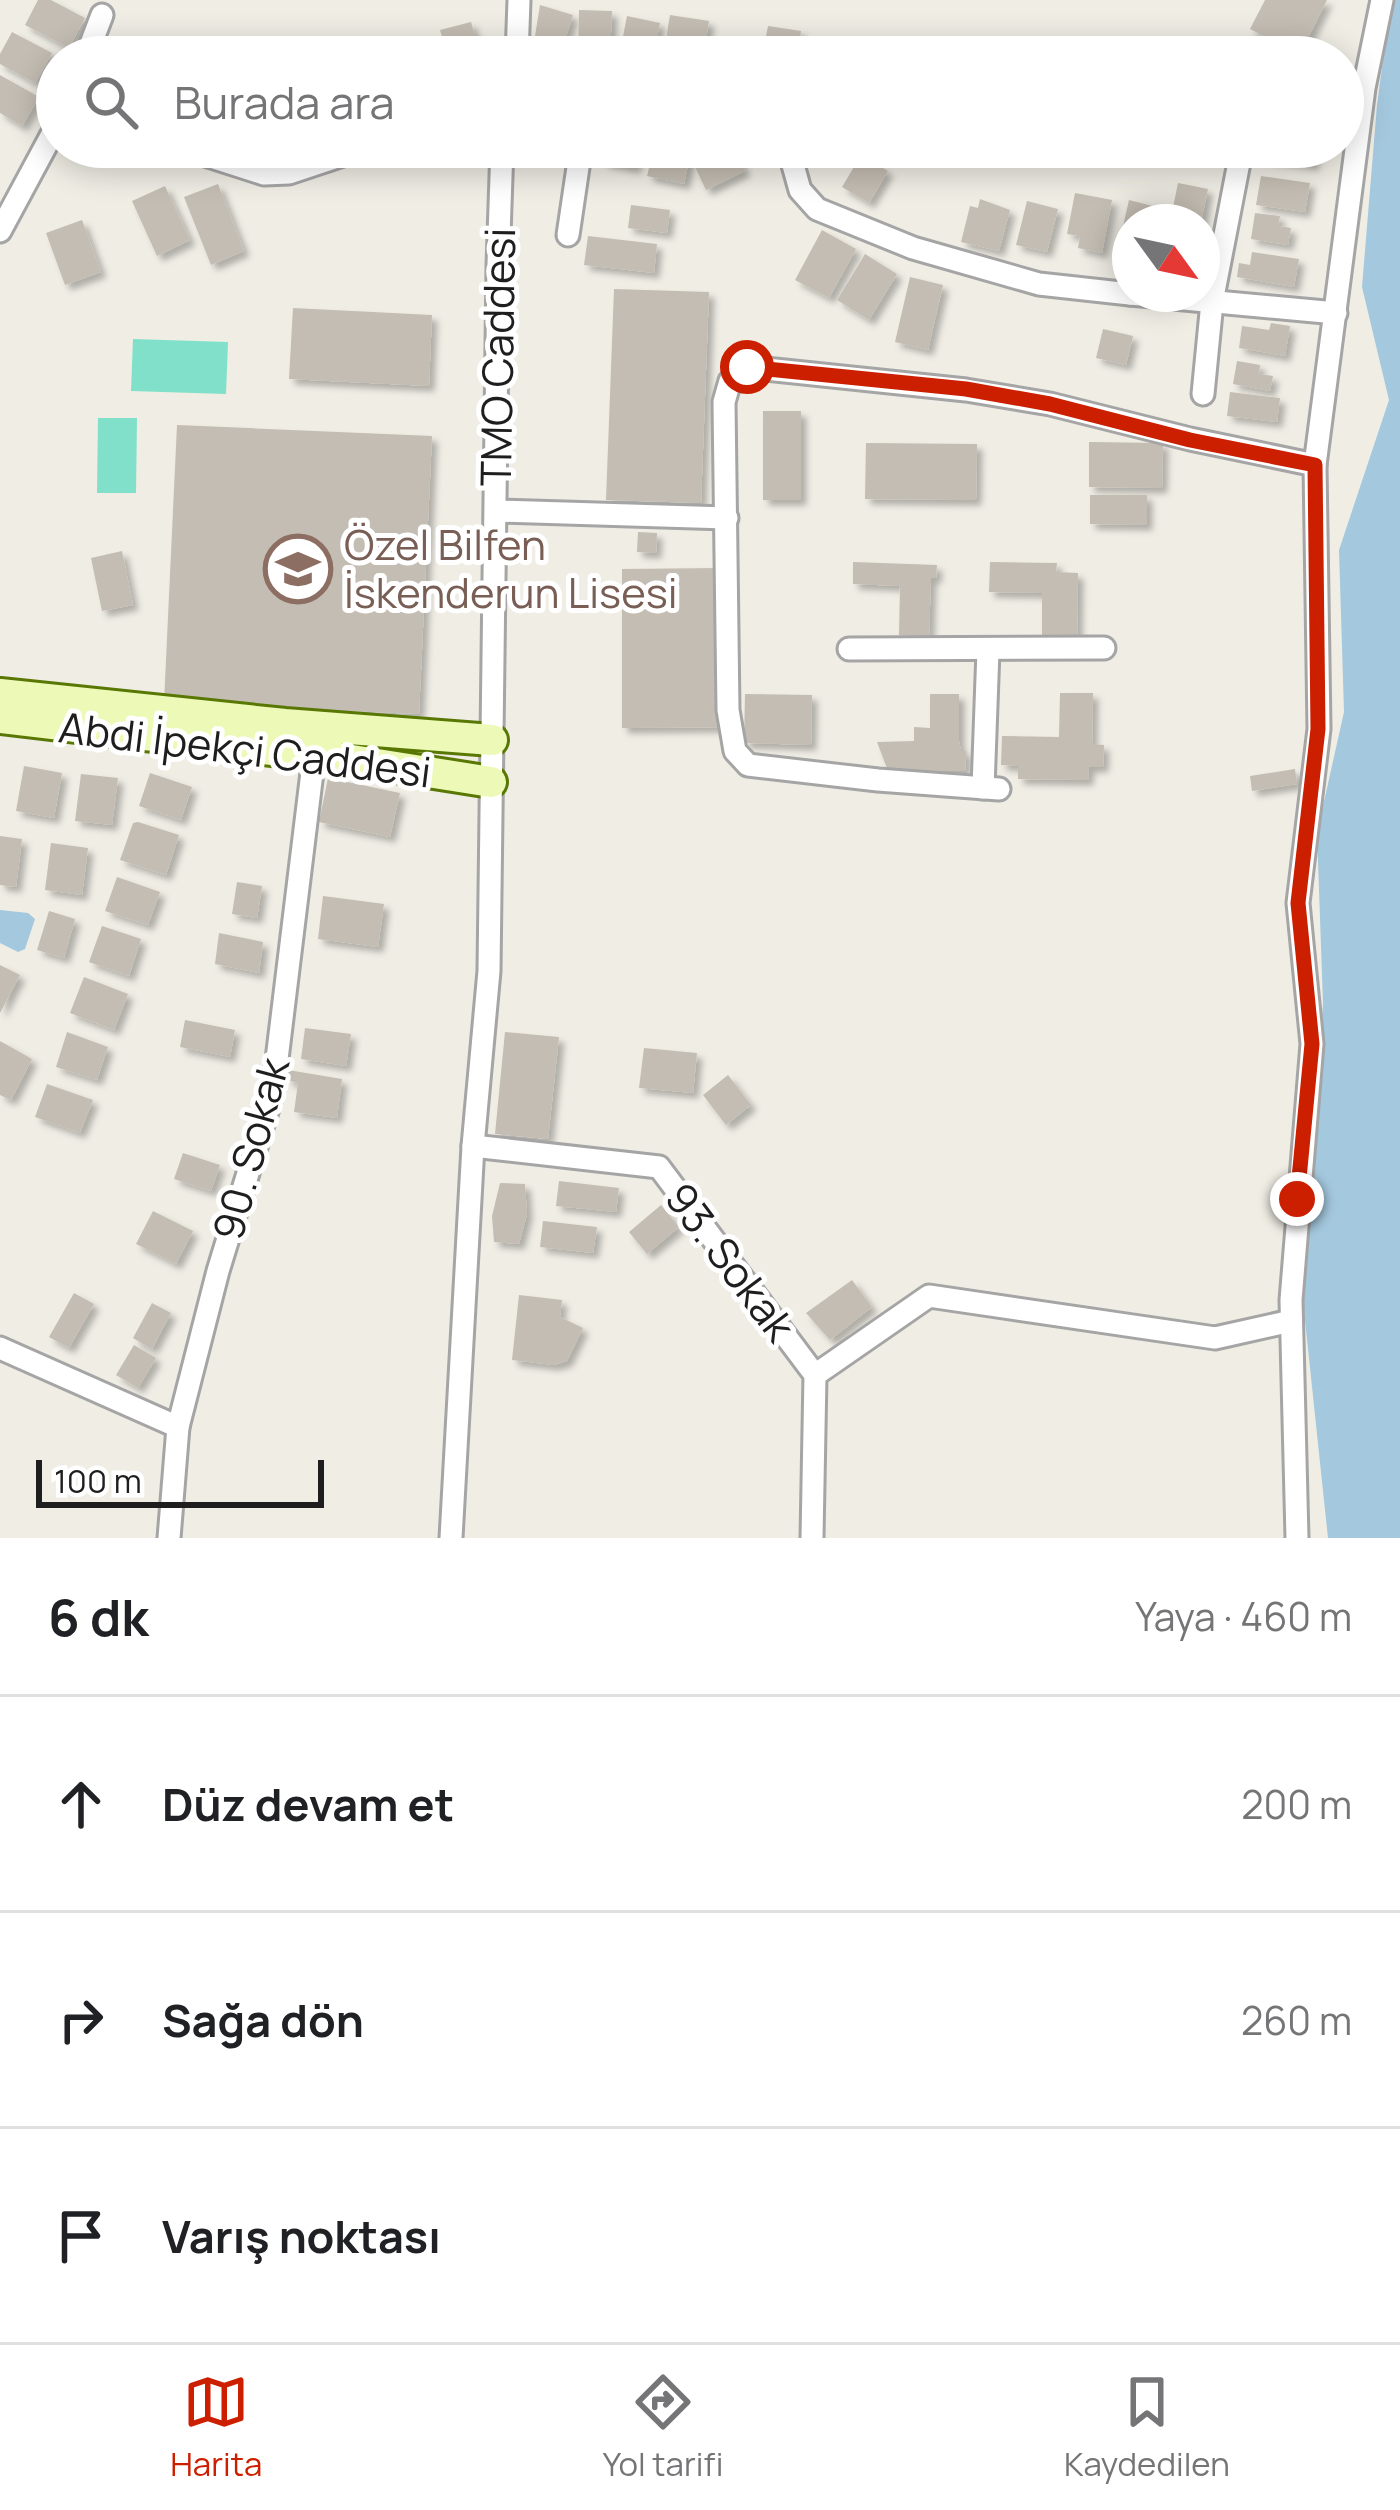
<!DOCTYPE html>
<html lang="tr">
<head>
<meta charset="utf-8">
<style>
	:root { --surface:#fff; --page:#f6f6f6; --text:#202124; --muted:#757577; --line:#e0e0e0; --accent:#cc1f00 }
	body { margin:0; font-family:Manrope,sans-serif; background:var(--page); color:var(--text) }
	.compass { position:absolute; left:1112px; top:204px; width:108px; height:108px; border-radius:50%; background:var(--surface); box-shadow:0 6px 30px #0003; rotate:123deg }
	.scale { position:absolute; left:36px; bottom:30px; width:288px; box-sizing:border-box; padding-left:12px; border:6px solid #1e1e1e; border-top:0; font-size:33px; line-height:42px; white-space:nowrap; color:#1e1e1e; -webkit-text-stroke:9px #fff; paint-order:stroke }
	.stop { position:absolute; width:36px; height:36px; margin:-27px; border:9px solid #cc1f00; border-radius:50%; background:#fff }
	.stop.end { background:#cc1f00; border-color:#fff; box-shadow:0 3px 12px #0008 }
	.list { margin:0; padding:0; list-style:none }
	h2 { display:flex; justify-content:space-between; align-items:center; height:156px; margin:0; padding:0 48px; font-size:51px }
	h2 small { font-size:39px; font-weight:400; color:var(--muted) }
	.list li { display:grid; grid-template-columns:78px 1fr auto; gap:36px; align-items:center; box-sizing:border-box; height:216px; padding:0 48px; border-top:3px solid var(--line) }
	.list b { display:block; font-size:45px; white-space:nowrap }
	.list em { font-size:39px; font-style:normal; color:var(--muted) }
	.icon { flex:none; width:66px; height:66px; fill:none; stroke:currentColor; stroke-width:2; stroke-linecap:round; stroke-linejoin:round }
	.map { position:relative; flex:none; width:1400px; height:1538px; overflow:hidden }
	.search { position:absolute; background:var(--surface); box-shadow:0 6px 30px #0003; left:36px; right:36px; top:36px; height:132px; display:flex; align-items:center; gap:30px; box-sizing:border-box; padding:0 42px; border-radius:66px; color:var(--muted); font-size:45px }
	.sheet { height:804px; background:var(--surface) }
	nav { display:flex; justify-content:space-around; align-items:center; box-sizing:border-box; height:168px; border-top:3px solid var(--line); background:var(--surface); font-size:33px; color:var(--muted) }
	nav a { display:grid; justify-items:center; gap:6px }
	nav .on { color:var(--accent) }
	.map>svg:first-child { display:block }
	.pitch { fill:#81e0c9 }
	.water { fill:#a4c8de }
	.building { fill:#c4bdb3; filter:url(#shadow) }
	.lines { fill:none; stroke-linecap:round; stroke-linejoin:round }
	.street-casing { stroke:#a5a5a5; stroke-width:27 }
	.secondary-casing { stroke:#597703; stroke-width:36 }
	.street { stroke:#fff; stroke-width:21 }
	.secondary { stroke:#edfab7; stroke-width:30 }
	.route { stroke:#cc1f00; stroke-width:15 }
	.labels { text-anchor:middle; stroke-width:10; stroke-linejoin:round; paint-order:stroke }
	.street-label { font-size:42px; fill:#1e1e1e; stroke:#fff }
	.education-label { font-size:42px; fill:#785e54; stroke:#fff; text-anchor:start }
</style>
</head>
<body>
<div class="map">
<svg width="1400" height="1538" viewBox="0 0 1400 1538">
	<defs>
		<filter id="shadow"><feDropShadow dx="5.5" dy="5.5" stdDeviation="3" flood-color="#0004"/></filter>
	</defs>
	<rect width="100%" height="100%" fill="#efede4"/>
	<g class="pitch">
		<path d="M 133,339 L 228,342 L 226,394 L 131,391 Z"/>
		<path d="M 98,418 L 137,418 L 136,493 L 97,493 Z"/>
	</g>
	<g class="water">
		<path d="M 1391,0 L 1400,0 L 1400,1538 L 1328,1538 L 1302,1292 L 1323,1003 L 1317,833 L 1344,712 L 1339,550 L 1389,400 L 1362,287 L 1377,105 Z"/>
		<path d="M 0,910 L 28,913 L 35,919 L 25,949 L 18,952 L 0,943 Z"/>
	</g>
	<g class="building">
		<path d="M 38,0 L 51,0 L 85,18 L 69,48 L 25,25 Z"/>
		<path d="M 1265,0 L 1327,0 L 1300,54 L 1250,29 Z"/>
		<path d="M 540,5 L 573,15 L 564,43 L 570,44 L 568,57 L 532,55 Z"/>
		<path d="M 579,10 L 612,11 L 610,55 L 578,54 Z"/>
		<path d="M 670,15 L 709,21 L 703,57 L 663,57 Z"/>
		<path d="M 627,16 L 660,23 L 653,57 L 619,57 Z"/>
		<path d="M 471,22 L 481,57 L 448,57 L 440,30 Z"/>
		<path d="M 768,26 L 801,31 L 797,57 L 762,57 Z"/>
		<path d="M 12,32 L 52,53 L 35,83 L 0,64 L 0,54 Z"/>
		<path d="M 718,36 L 753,41 L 750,57 L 715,57 Z"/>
		<path d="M 433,44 L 437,57 L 393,57 L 393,56 Z"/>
		<path d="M 0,75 L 39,97 L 22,126 L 0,113 Z"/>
		<path d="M 606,147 L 639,147 L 635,168 L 603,162 Z"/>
		<path d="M 654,147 L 692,147 L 684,184 L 647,176 Z"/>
		<path d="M 1266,147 L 1316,147 L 1313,165 L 1265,158 Z"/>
		<path d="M 734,148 L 745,171 L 706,190 L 695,167 Z"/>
		<path d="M 861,155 L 888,171 L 869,203 L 842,187 Z"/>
		<path d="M 1261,176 L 1310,183 L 1305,212 L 1256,205 Z"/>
		<path d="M 1178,183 L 1208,189 L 1201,222 L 1170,222 Z"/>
		<path d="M 218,184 L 244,251 L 211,265 L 184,197 Z"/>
		<path d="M 165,186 L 190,240 L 157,256 L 132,201 Z"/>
		<path d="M 1075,193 L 1112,200 L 1102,253 L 1078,248 L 1080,236 L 1067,234 Z"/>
		<path d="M 980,199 L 1010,210 L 999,251 L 961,242 L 970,206 L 978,208 Z"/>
		<path d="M 1129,200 L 1164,209 L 1161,222 L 1130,222 L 1130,247 L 1119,244 Z"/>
		<path d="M 1027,201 L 1058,209 L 1047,252 L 1016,245 Z"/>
		<path d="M 631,205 L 670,210 L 667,233 L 628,228 Z"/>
		<path d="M 1255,213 L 1280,216 L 1278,226 L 1291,228 L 1288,245 L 1251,239 Z"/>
		<path d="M 82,220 L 101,272 L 65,285 L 46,233 Z"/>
		<path d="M 822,230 L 856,249 L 829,298 L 795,280 Z"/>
		<path d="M 588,236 L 657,244 L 654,273 L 584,265 Z"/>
		<path d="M 1252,252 L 1299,259 L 1294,287 L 1237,277 L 1239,263 L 1250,265 Z"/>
		<path d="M 865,254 L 897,274 L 869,320 L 837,300 Z"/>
		<path d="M 910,277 L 943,285 L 928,350 L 895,342 Z"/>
		<path d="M 614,289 L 709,292 L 701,503 L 606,500 Z"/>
		<path d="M 293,308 L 432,315 L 429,386 L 289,379 Z"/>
		<path d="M 1271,323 L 1290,326 L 1285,356 L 1239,348 L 1242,326 L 1269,330 Z"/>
		<path d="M 1103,329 L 1133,336 L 1126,365 L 1096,358 Z"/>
		<path d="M 1237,361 L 1260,365 L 1259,374 L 1273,376 L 1270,391 L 1233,384 Z"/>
		<path d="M 1230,392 L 1280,398 L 1277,422 L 1227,416 Z"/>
		<rect x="763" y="411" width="38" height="89"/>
		<path d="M 177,425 L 432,436 L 419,714 L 164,703 Z"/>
		<path d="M 1089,442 L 1163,443 L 1162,488 L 1089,487 Z"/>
		<path d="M 866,443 L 977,444 L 976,500 L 865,499 Z"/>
		<path d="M 1090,495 L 1147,495 L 1147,525 L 1090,524 Z"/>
		<path d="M 638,532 L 657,533 L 656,553 L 637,552 Z"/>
		<path d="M 122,551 L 133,605 L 102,611 L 91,558 Z"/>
		<path d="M 853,562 L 937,565 L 936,578 L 931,578 L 929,636 L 899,635 L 900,586 L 853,584 Z"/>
		<path d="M 990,562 L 1057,563 L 1056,572 L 1078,573 L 1077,643 L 1042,643 L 1042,593 L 989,592 Z"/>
		<path d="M 721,568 L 721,727 L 622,728 L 622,569 Z"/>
		<path d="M 1060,693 L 1093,693 L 1092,744 L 1104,745 L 1103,767 L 1089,767 L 1088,780 L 1018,779 L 1018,766 L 1001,765 L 1002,736 L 1059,737 Z"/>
		<path d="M 745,694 L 812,695 L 811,745 L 744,743 Z"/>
		<path d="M 930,694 L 959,694 L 959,741 L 961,751 L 966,751 L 965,771 L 888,771 L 877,742 L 914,741 L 914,727 L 930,728 Z"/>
		<path d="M 24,766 L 62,773 L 54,818 L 16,811 Z"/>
		<path d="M 1295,769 L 1297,784 L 1252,791 L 1250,776 Z"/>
		<path d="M 150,773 L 192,787 L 181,820 L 139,806 Z"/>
		<path d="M 81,774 L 118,778 L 112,825 L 75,821 Z"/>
		<path d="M 328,778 L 400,793 L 390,837 L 319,822 Z"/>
		<path d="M 138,822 L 179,835 L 166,875 L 120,860 L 133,823 Z"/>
		<path d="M 0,836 L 22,839 L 16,887 L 0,885 Z"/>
		<path d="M 51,843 L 88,848 L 82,895 L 45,890 Z"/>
		<path d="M 117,877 L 160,892 L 148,925 L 105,911 Z"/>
		<path d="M 237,882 L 262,886 L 257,918 L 232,914 Z"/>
		<path d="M 323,896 L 384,904 L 378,947 L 318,939 Z"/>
		<path d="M 49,911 L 75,919 L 64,958 L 37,950 Z"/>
		<path d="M 102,926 L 141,939 L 129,976 L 89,962 Z"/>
		<path d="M 219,933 L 263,942 L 259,973 L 215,964 Z"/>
		<path d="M 0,965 L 20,975 L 0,1013 Z"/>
		<path d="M 84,977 L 128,994 L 114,1030 L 70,1013 Z"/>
		<path d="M 185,1020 L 235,1030 L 230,1057 L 180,1047 Z"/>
		<path d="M 305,1028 L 351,1034 L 346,1066 L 301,1059 Z"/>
		<path d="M 67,1032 L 108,1047 L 97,1080 L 56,1067 Z"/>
		<path d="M 505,1032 L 559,1037 L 548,1139 L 495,1134 Z"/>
		<path d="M 0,1041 L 32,1059 L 11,1100 L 0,1095 Z"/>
		<path d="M 644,1048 L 697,1053 L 693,1093 L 639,1088 Z"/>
		<path d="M 288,1070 L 342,1079 L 337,1118 L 294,1112 L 298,1083 L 287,1080 Z"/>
		<path d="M 728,1075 L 751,1105 L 726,1125 L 703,1095 Z"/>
		<path d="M 47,1084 L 93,1100 L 80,1133 L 35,1117 Z"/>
		<path d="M 183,1153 L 220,1165 L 211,1191 L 174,1179 Z"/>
		<path d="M 559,1181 L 619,1188 L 616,1212 L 556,1206 Z"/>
		<path d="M 500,1183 L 525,1184 L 527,1214 L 519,1244 L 494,1242 L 492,1216 Z"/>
		<path d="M 661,1205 L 679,1227 L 647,1254 L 629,1232 Z"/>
		<path d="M 153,1211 L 193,1231 L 176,1264 L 136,1244 Z"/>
		<path d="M 543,1221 L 597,1227 L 593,1253 L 540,1247 Z"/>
		<path d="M 852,1280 L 872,1307 L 830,1340 L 806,1313 Z"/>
		<path d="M 74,1293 L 94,1304 L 69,1348 L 49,1337 Z"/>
		<path d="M 519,1295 L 562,1300 L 560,1317 L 583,1328 L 567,1361 L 554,1365 L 512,1360 Z"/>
		<path d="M 152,1303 L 171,1313 L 152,1349 L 133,1338 Z"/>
		<path d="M 134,1345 L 156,1358 L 138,1388 L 116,1375 Z"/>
	</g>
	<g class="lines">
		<defs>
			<g id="street">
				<path d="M 86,57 L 102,15"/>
				<path d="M 517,57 L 519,0"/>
				<path d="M 180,147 L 264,174 L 289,173 L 367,147"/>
				<path d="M 788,147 L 800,190 L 817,209 L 913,248 L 1039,284 L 1130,294"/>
				<path d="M 0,231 L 57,125"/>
				<path d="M 568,235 L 581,147"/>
				<path d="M 1130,294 L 1336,313"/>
				<path d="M 1203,394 L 1212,302 L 1242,147"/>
				<path d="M 496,511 L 727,518"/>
				<path d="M 849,649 L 1104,648"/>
				<path d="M 983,788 L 988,650"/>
				<path d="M 999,789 L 878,780 L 748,765 L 735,751 L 728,710 L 724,402 L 730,381 L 747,367 L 966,390 L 1050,404 L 1190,439 L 1315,465"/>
				<path d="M 473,1146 L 659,1167 L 815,1375 L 812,1538"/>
				<path d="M 0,1348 L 178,1427"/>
				<path d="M 815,1375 L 929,1296 L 1215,1338 L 1291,1321"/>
				<path d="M 169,1538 L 178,1427 L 218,1271 L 273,1092 L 314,756"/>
				<path d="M 451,1538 L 473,1146 L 489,971 L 498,265 L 502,147"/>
				<path d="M 1297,1538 L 1291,1300 L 1312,1044 L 1298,903 L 1319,729 L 1315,465 L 1364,88 L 1382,0"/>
			</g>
			<g id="secondary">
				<path d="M 0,694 L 285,724 L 492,740"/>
				<path d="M 0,718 L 339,758 L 491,782"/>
			</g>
		</defs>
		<use href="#street" class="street-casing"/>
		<use href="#secondary" class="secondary-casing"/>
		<use href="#street" class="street"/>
		<use href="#secondary" class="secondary"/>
	</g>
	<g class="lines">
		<path class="route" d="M 747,367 L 966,389 L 1050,404 L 1190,440 L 1315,465 L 1318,729 L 1298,903 L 1312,1044 L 1297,1199"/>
	</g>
	<defs>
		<symbol id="school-ring" viewBox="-11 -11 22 22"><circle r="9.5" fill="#fff" stroke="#8d6e63" stroke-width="1.5"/><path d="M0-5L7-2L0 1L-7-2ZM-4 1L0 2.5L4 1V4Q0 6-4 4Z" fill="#8d6e63"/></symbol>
	</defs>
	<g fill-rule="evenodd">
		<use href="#school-ring" x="260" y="531" width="76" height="76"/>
	</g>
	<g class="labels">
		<g class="street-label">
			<text transform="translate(498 357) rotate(-89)" y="15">TMO Caddesi</text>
			<text transform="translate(245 750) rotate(7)" y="15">Abdi İpekçi Caddesi</text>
			<text transform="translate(251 1149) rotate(-75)" y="15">90. Sokak</text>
			<text transform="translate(730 1262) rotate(53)" y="15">93. Sokak</text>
		</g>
		<g class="education-label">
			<text x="344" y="560">Özel Bilfen<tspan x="344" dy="48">İskenderun Lisesi</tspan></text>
		</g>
	</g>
</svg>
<svg class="compass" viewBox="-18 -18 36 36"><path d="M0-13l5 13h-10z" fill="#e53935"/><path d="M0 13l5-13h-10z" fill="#757577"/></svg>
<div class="scale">100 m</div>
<div class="stop" style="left:747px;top:367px"></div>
<div class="stop end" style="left:1297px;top:1199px"></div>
<div class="search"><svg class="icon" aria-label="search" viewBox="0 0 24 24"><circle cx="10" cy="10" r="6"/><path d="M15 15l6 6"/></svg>Burada ara</div>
</div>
<section class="sheet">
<h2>6 dk<small>Yaya · 460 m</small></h2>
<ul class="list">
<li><svg class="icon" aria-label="ahead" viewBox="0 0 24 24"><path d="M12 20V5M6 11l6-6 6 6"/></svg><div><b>Düz devam et</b></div><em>200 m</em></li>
<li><svg class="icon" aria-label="right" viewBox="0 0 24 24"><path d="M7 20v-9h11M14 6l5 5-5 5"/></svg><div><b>Sağa dön</b></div><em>260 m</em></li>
<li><svg class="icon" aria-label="arrive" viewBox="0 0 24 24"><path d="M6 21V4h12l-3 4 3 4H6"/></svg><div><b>Varış noktası</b></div></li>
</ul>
</section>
<nav>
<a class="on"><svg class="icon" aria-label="map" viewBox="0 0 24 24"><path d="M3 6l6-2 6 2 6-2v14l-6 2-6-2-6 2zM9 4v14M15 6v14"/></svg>Harita</a>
<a><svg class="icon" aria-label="directions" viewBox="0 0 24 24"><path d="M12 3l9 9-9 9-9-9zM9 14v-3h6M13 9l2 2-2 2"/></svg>Yol tarifi</a>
<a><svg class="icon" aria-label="saved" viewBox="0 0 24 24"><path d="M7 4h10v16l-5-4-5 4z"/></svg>Kaydedilen</a>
</nav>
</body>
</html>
